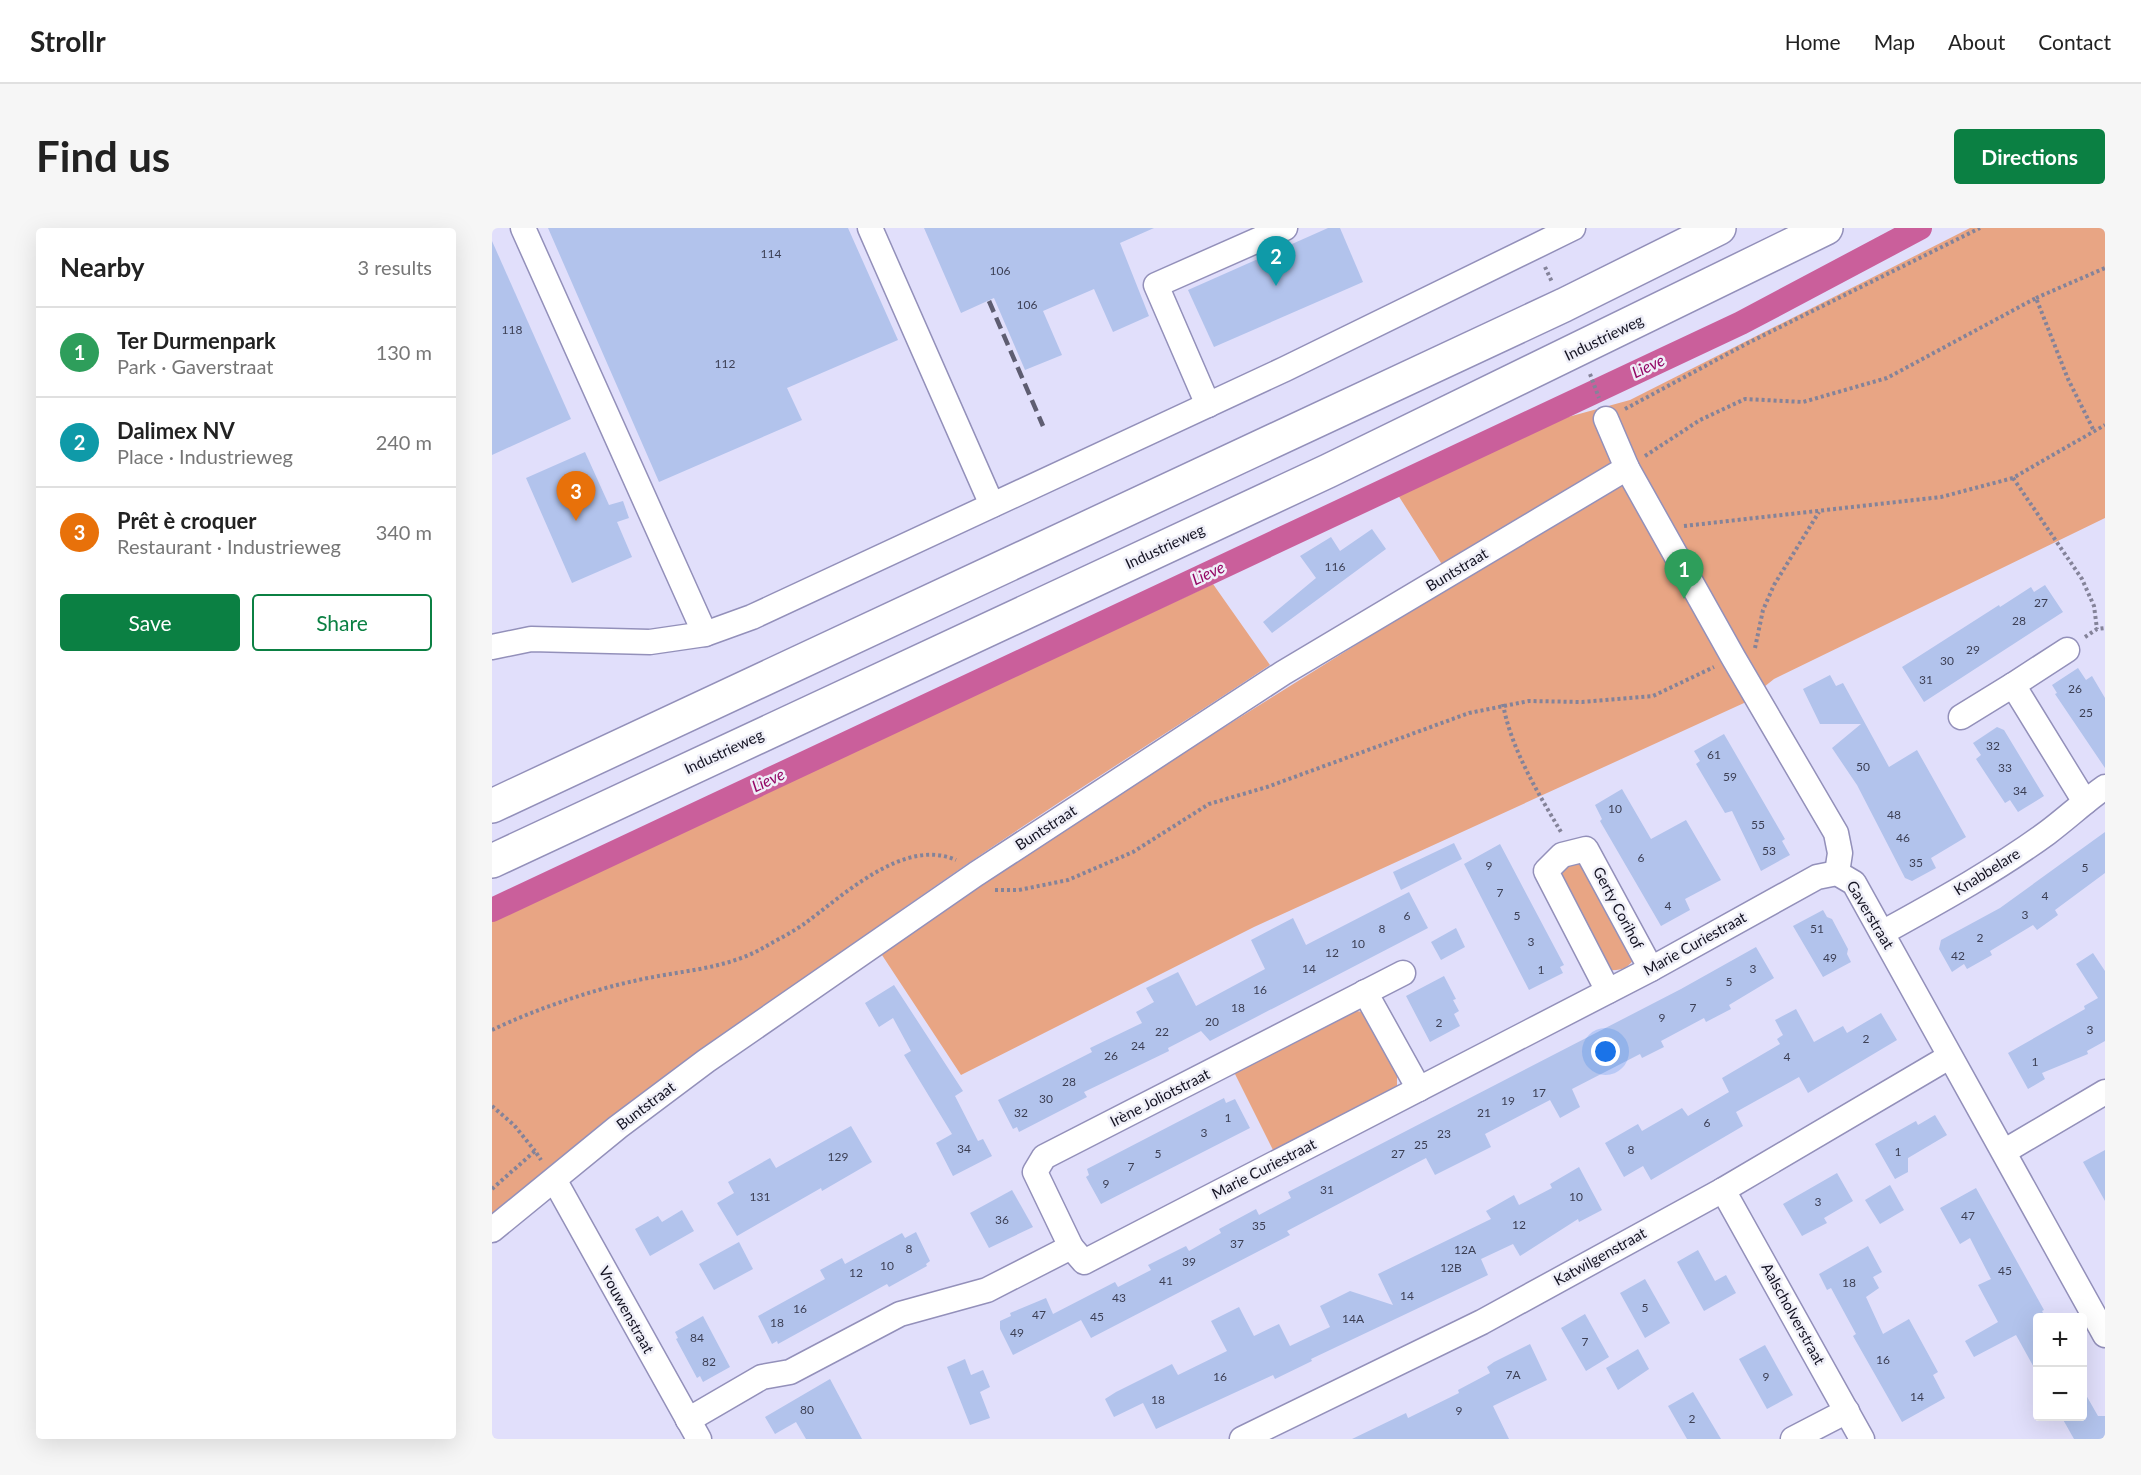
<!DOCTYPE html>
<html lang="en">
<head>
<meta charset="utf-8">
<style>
	:root { --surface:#fff; --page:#f6f6f6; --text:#222; --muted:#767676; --line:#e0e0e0; --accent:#0b8043 }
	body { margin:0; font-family:Lato,sans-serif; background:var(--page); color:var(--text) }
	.controls { position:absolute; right:18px; bottom:18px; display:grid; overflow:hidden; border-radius:6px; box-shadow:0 6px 24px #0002 }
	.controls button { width:54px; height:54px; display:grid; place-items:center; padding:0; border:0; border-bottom:2px solid var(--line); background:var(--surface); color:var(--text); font:30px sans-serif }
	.you { position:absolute; left:1114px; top:824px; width:21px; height:21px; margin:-15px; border:4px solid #fff; border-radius:50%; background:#1a73e8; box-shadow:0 0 0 9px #1a73e833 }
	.badge { display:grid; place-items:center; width:39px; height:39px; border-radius:50%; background:var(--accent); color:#fff; font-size:20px; font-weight:700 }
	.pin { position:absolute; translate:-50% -50px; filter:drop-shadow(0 2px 3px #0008) }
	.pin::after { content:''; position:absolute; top:32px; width:21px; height:18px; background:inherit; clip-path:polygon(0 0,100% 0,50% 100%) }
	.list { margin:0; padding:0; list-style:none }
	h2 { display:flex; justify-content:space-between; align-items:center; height:78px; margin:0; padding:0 24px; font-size:26px }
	h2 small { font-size:20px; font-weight:400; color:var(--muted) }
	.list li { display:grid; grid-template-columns:39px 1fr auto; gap:18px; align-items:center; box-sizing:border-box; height:90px; padding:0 24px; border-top:2px solid var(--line) }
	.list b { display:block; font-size:22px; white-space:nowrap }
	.list p { margin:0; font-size:20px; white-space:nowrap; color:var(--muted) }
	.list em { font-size:20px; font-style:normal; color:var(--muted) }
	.actions { display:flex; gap:12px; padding:18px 24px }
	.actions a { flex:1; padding:14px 0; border:2px solid var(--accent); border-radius:6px; text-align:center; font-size:21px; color:var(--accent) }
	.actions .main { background:var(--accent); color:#fff }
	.map { position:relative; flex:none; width:1613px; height:1211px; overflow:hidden; border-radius:6px }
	header { display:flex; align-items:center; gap:36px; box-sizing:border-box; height:84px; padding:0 30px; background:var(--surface); border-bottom:2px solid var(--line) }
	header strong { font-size:28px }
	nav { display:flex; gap:33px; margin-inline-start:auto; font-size:21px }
	.intro { display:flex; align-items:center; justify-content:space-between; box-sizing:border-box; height:144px; padding:0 36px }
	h1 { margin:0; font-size:42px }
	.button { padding:15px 27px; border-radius:6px; background:var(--accent); color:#fff; font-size:21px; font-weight:700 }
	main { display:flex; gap:36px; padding:0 36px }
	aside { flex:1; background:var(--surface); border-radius:6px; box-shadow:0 6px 24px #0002 }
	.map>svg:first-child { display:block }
	.green { fill:#e8a584 }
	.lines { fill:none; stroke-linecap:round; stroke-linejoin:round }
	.canal { stroke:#ca5f9b; stroke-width:24 }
	.building { fill:#b2c3ec }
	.minor-casing { stroke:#9390ba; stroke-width:27 }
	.highway-casing { stroke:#9390ba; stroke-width:36 }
	.path { stroke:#848399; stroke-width:4; stroke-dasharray:3 3; stroke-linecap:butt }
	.minor { stroke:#fff; stroke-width:24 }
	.highway { stroke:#fff; stroke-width:33 }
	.rail { stroke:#5e5d71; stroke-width:4.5; stroke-dasharray:12 6; stroke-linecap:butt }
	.labels { text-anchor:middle; stroke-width:5; stroke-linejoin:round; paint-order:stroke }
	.number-label { font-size:12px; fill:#3c3f54 }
	.street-label { font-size:15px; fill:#141322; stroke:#efeff8 }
	.water-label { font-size:16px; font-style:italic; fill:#940765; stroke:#efeff8 }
</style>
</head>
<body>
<header>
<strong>Strollr</strong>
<nav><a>Home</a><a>Map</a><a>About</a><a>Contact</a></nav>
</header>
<div class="intro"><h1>Find us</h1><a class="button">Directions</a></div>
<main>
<aside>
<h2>Nearby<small>3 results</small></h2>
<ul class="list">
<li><span class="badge" style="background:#2e9e5b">1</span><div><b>Ter Durmenpark</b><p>Park · Gaverstraat</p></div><em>130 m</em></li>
<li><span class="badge" style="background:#0f9aa8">2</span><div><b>Dalimex NV</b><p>Place · Industrieweg</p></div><em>240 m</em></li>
<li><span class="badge" style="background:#e8710a">3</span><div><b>Prêt è croquer</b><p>Restaurant · Industrieweg</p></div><em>340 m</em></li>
</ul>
<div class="actions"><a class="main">Save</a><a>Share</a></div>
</aside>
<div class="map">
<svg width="1613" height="1211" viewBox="0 0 1613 1211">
	<rect width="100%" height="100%" fill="#e1dffb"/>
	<g class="green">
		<path d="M 1478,0 L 1613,0 L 1613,290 L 1282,451 L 1252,475 L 762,699 L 469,847 L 388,724 L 574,598 L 1104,267 L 951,338 L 906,267 L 1047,197 L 1138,172 Z"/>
		<path d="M 721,356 L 778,437 C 674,506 568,572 465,643 C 306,753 152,869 0,988 L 0,691 Z"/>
		<path d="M 1081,631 L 1093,634 L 1143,730 C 1136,740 1129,743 1116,742 L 1067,650 L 1067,640 Z"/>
		<path d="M 858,782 L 871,784 L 905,841 L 905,862 L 783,926 L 741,842 Z"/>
	</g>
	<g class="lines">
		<path class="canal" d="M 0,682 L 1249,95 L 1428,0"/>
	</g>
	<g class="building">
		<path d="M 56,0 L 356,0 L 406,112 L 295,160 L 310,192 L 167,254 Z"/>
		<path d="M 432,0 L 662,0 L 628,15 L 657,88 L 621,104 L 602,61 L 551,83 L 570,127 L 533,142 L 502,70 L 469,85 Z"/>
		<path d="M 836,0 L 848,0 L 871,54 L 722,119 L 696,62 Z"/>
		<path d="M 0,13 L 79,191 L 0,227 Z"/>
		<path d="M 93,224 L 117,277 L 131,273 L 137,290 L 125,294 L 140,329 L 80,355 L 34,250 Z"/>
		<path d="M 880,301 L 894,321 L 780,405 L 771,394 L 824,350 L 808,328 L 839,309 L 848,323 Z"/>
		<path d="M 1553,357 L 1571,384 L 1432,474 L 1410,439 L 1507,377 L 1508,379 L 1539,359 L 1542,364 Z"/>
		<path d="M 1586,440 L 1594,452 L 1600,448 L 1613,470 L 1613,540 L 1563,466 L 1565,465 L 1560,457 Z"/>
		<path d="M 1338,447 L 1344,458 L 1351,455 L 1397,539 L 1425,522 L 1474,609 L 1439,630 L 1444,640 L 1420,653 L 1413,650 L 1365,557 L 1340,520 L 1369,496 L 1328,496 L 1311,461 Z"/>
		<path d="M 1505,499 L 1512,502 L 1552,568 L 1526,584 L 1518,572 L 1513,575 L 1484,531 L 1489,527 L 1481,515 Z"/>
		<path d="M 1232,506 L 1293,611 L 1290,613 L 1298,627 L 1269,643 L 1240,583 L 1233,585 L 1204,536 L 1208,533 L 1202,523 Z"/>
		<path d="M 1130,561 L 1159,611 L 1194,592 L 1229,652 L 1193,671 L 1198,682 L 1169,698 L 1108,593 L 1110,591 L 1103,577 Z"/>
		<path d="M 1613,604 L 1613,645 L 1563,682 L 1566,687 L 1545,702 L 1541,697 L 1498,723 L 1500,727 L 1475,741 L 1472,736 L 1460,744 L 1447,721 L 1449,712 L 1508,680 Z"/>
		<path d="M 962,615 L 970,631 L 909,662 L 901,644 Z"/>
		<path d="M 1008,616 L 1072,737 L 1068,739 L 1071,745 L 1037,762 L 972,636 Z"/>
		<path d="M 917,664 L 936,700 L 718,813 L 709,803 L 676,820 L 677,823 L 592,864 L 595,869 L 527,904 L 525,899 L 521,901 L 506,872 L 600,824 L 598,820 L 650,795 L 644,784 L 662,774 L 654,760 L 686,744 L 704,778 L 773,741 L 759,712 L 801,690 L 814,717 Z"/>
		<path d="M 1331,682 L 1335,689 L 1340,691 L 1356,721 L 1355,726 L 1359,734 L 1331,749 L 1301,698 Z"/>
		<path d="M 964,700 L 973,719 L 949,732 L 939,714 Z"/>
		<path d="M 1264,719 L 1282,750 L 1237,777 L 1239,781 L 1214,794 L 1212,790 L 1169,813 L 1172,819 L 1150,830 L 1148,826 L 1080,861 L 1088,879 L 1068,890 L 1058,872 L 993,906 L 999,919 L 943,947 L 934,930 L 795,1003 L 798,1007 L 599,1110 L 589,1092 L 521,1127 L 508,1101 L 508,1093 L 519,1088 L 518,1085 L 554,1070 L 561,1086 L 623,1054 L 626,1059 L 659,1042 L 656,1037 L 694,1018 L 697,1023 L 729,1005 L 727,1001 L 764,981 L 767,987 L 799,970 L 796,964 L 1189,761 Z"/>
		<path d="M 1601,725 L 1613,743 L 1613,813 L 1595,823 L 1596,826 L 1550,845 L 1553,851 L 1536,861 L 1516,825 L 1593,781 L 1592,778 L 1606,770 L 1584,736 Z"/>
		<path d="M 952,748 L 964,771 L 961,772 L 967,783 L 962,786 L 968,798 L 938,814 L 914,768 Z"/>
		<path d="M 402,757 L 471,863 L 463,868 L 486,913 L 491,911 L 500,928 L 461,948 L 444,915 L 460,906 L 412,827 L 419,823 L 401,790 L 387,799 L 373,775 Z"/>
		<path d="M 1304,781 L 1322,814 L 1351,798 L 1355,805 L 1389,785 L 1405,812 L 1316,865 L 1307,849 L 1244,884 L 1251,898 L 1159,952 L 1151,938 L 1132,949 L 1113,915 L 1146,896 L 1150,903 L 1190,880 L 1196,888 L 1237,864 L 1230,850 L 1288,816 L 1285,811 L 1291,807 L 1283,792 Z"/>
		<path d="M 732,870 L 734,875 L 743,871 L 758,900 L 609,976 L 594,949 L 597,947 L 595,941 Z"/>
		<path d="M 1443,887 L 1455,907 L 1416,930 L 1416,944 L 1403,951 L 1383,916 L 1424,893 L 1426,897 Z"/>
		<path d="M 359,898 L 380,934 L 330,963 L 329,960 L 245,1008 L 225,975 L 242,965 L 236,954 L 278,930 L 284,940 Z"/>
		<path d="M 1613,922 L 1613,973 L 1591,934 Z"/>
		<path d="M 1087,939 L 1110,982 L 1087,994 L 1086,991 L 1028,1028 L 1021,1016 L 989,1031 L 996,1047 L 819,1131 L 820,1133 L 783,1151 L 781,1147 L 664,1201 L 651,1175 L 622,1189 L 613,1171 L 624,1164 L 680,1136 L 686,1147 L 735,1123 L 719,1093 L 747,1079 L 762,1108 L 787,1096 L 798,1118 L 838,1099 L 828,1078 L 858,1063 L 901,1077 L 886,1046 L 999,991 L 994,983 L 1022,967 L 1027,977 L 1060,960 L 1058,956 Z"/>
		<path d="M 1345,945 L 1361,973 L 1332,990 L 1335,995 L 1310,1008 L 1291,976 Z"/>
		<path d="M 1398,957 L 1412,982 L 1388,996 L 1373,972 Z"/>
		<path d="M 1484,960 L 1552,1082 L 1550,1083 L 1553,1089 L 1545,1089 L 1545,1145 L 1524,1107 L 1482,1129 L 1473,1113 L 1506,1094 L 1486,1057 L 1499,1051 L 1478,1010 L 1468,1016 L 1448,980 Z"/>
		<path d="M 520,962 L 541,999 L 497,1020 L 478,985 Z"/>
		<path d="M 190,982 L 202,1003 L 158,1028 L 143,1001 L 166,988 L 170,994 Z"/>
		<path d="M 424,1004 L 438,1033 L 434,1036 L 435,1038 L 397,1059 L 395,1056 L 286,1116 L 285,1113 L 280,1116 L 266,1088 L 333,1051 L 328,1042 L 350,1030 L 353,1036 L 410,1005 L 413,1010 Z"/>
		<path d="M 247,1014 L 261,1041 L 222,1062 L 207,1036 Z"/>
		<path d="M 1376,1018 L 1390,1044 L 1381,1049 L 1387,1060 L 1374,1069 L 1391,1106 L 1417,1091 L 1446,1144 L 1441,1147 L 1453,1170 L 1410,1194 L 1361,1108 L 1364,1106 L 1339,1060 L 1335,1062 L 1327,1046 Z"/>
		<path d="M 1206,1022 L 1223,1053 L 1234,1047 L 1244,1065 L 1212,1083 L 1185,1034 Z"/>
		<path d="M 1153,1051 L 1178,1095 L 1153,1110 L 1128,1065 Z"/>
		<path d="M 1093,1086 L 1117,1129 L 1094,1143 L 1069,1100 Z"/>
		<path d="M 211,1088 L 238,1139 L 211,1154 L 208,1148 L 205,1150 L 184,1111 L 186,1110 L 183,1104 Z"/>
		<path d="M 1038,1116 L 1055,1152 L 1001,1178 L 1017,1211 L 860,1211 L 914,1185 L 916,1190 L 967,1165 L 966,1162 L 998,1145 L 995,1139 L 1002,1134 Z"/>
		<path d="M 1273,1117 L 1301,1167 L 1275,1181 L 1247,1131 Z"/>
		<path d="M 1146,1121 L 1157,1141 L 1126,1162 L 1114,1140 Z"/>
		<path d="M 473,1131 L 479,1147 L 491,1142 L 498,1159 L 488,1164 L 498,1190 L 478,1197 L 455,1139 Z"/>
		<path d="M 338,1151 L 370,1211 L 314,1211 L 304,1194 L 283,1206 L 273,1189 Z"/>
		<path d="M 1590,1160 L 1606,1188 L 1613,1188 L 1613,1211 L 1582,1211 L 1569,1188 L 1590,1188 Z"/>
		<path d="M 1201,1164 L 1229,1211 L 1195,1211 L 1176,1178 Z"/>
	</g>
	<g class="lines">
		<defs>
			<g id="minor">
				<path d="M 31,0 L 213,406"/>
				<path d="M 378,0 L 500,277"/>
				<path d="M 716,177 L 664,57 L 793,0"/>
				<path d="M 1114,191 L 1135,240 L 1241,429 L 1344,605 L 1348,625 L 1345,645"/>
				<path d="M 0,419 L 39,411 L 158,414 L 213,406 L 260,389 L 793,141 L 1081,0"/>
				<path d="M 1575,422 L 1521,457 L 1593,574"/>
				<path d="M 1469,489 L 1521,457"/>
				<path d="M 1390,705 C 1446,674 1503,643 1555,605 C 1575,590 1593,573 1613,559"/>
				<path d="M 1116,763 L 1054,643 L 1070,627 L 1094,621 L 1159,741"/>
				<path d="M 873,764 L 927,861"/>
				<path d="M 1513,923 L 1613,864"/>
				<path d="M 63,953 L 207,1211"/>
				<path d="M 1231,962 L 1370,1211"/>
				<path d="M 0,1002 L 126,899 L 214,833 L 484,646 L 791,445 L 1135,240"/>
				<path d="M 579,1019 L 543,944 L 552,929 L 911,745"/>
				<path d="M 196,1192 L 270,1149 L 298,1144 L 408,1086 L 495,1062 L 579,1019 L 592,1034 L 1159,741 L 1325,649 L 1345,645 L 1362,655 L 1613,1107"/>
				<path d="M 750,1211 L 990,1094 L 1231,962 L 1457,829"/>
				<path d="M 1301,1211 L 1355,1183"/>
			</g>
			<g id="highway">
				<path d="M 0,578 L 1072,77 L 1227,0"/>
				<path d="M 0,633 L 836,243 L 1334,0"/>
			</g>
		</defs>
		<use href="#minor" class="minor-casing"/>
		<use href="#highway" class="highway-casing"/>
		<g class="path">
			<path d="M 1053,39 L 1060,54"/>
			<path d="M 1544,70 L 1613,40"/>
			<path d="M 1098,146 L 1107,170"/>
			<path d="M 1133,181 L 1256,115 L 1488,0"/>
			<path d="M 1153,228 L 1208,192 L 1253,171 L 1311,174 L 1395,150 L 1544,70 L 1576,151 L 1602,203"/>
			<path d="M 1521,250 L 1590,351 L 1602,378 L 1605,401"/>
			<path d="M 1192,298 L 1449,269 L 1521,250 L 1613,197"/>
			<path d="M 1593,409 L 1605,401 L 1613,400"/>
			<path d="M 1263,420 L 1271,382 L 1282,357 L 1327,284"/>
			<path d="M 1011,476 C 1019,521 1046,565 1069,604"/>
			<path d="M 503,662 L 527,662 L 576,652 L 641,624 L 717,576 L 775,559 L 977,485 L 1037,473 L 1090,474 L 1161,468 L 1222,439"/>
			<path d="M 0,802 C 42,782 96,763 142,753 C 184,743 231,742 269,721 C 283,713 299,705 312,696 C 352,667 412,609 464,632"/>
			<path d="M 0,878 L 22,897 L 43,923"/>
			<path d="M 0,961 L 43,923 L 49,932"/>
		</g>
		<use href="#minor" class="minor"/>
		<use href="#highway" class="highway"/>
		<path class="rail" d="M 497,73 L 551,198"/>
	</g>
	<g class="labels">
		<g class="number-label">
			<text x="279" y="30">114</text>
			<text x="508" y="47">106</text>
			<text x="535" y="81">106</text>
			<text x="20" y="106">118</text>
			<text x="233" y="140">112</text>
			<text x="843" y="343">116</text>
			<text x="1549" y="379">27</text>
			<text x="1527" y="397">28</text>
			<text x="1481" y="426">29</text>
			<text x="1455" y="437">30</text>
			<text x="1434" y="456">31</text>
			<text x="1583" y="465">26</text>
			<text x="1594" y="489">25</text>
			<text x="1501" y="522">32</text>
			<text x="1222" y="531">61</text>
			<text x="1371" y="543">50</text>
			<text x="1513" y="544">33</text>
			<text x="1238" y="553">59</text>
			<text x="1528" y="567">34</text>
			<text x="1123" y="585">10</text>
			<text x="1402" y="591">48</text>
			<text x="1266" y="601">55</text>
			<text x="1411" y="614">46</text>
			<text x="1277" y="627">53</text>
			<text x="1149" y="634">6</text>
			<text x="1424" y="639">35</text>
			<text x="997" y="642">9</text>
			<text x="1593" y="644">5</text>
			<text x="1008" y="669">7</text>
			<text x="1553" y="672">4</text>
			<text x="1176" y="682">4</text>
			<text x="1533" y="691">3</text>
			<text x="915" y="692">6</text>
			<text x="1025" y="692">5</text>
			<text x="890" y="705">8</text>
			<text x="1325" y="705">51</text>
			<text x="1488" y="714">2</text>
			<text x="1039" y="718">3</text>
			<text x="866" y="720">10</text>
			<text x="840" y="729">12</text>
			<text x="1466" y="732">42</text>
			<text x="1338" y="734">49</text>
			<text x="817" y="745">14</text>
			<text x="1261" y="745">3</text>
			<text x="1049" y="746">1</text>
			<text x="1237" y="758">5</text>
			<text x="768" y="766">16</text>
			<text x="746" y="784">18</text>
			<text x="1201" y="784">7</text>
			<text x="1170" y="794">9</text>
			<text x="720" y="798">20</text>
			<text x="947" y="799">2</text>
			<text x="1598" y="806">3</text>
			<text x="670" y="808">22</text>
			<text x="1374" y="815">2</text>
			<text x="646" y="822">24</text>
			<text x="619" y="832">26</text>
			<text x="1295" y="833">4</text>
			<text x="1543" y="838">1</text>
			<text x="577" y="858">28</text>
			<text x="1047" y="869">17</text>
			<text x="554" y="875">30</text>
			<text x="1016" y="877">19</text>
			<text x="529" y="889">32</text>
			<text x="992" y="889">21</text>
			<text x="736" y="894">1</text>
			<text x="1215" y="899">6</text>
			<text x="712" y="909">3</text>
			<text x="952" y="910">23</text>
			<text x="929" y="921">25</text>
			<text x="472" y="925">34</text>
			<text x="1139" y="926">8</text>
			<text x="1406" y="928">1</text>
			<text x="666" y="930">5</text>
			<text x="906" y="930">27</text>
			<text x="346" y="933">129</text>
			<text x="639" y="943">7</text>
			<text x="614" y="960">9</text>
			<text x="835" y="966">31</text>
			<text x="268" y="973">131</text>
			<text x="1084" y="973">10</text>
			<text x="1326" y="978">3</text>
			<text x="1476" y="992">47</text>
			<text x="510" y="996">36</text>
			<text x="1027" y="1001">12</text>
			<text x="767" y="1002">35</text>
			<text x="745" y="1020">37</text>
			<text x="417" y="1025">8</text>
			<text x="973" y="1026">12A</text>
			<text x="697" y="1038">39</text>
			<text x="395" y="1042">10</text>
			<text x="959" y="1044">12B</text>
			<text x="1513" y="1047">45</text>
			<text x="364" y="1049">12</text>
			<text x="674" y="1057">41</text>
			<text x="1357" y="1059">18</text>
			<text x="915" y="1072">14</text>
			<text x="627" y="1074">43</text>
			<text x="1153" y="1084">5</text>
			<text x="308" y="1085">16</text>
			<text x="547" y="1091">47</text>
			<text x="605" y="1093">45</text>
			<text x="861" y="1095">14A</text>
			<text x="285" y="1099">18</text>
			<text x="525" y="1109">49</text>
			<text x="205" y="1114">84</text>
			<text x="1093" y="1118">7</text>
			<text x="1391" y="1136">16</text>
			<text x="217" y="1138">82</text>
			<text x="1021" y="1151">7A</text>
			<text x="728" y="1153">16</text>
			<text x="1274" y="1153">9</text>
			<text x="1425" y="1173">14</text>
			<text x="666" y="1176">18</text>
			<text x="315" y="1186">80</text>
			<text x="967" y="1187">9</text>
			<text x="1200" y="1195">2</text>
		</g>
		<g class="street-label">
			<text transform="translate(1112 110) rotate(-26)" y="5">Industrieweg</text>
			<text transform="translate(673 319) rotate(-25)" y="5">Industrieweg</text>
			<text transform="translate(965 342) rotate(-31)" y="5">Buntstraat</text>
			<text transform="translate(232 524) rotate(-25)" y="5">Industrieweg</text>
			<text transform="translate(554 600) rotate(-33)" y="5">Buntstraat</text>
			<text transform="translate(1495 644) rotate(-32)" y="5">Knabbelare</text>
			<text transform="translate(1126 680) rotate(62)" y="5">Gerty Corihof</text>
			<text transform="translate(1378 687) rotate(59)" y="5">Gaverstraat</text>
			<text transform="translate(1203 716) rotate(-29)" y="5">Marie Curiestraat</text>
			<text transform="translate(668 870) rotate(-27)" y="5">Irène Joliotstraat</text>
			<text transform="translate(154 878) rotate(-37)" y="5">Buntstraat</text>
			<text transform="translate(772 941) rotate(-27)" y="5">Marie Curiestraat</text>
			<text transform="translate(1108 1029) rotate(-29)" y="5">Katwilgenstraat</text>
			<text transform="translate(134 1082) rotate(61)" y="5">Vrouwenstraat</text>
			<text transform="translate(1301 1086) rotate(61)" y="5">Aalscholverstraat</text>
		</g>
		<g class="water-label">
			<text transform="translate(1156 138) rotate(-25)" y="6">Lieve</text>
			<text transform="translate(716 345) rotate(-25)" y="6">Lieve</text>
			<text transform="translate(276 552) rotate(-25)" y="6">Lieve</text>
		</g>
	</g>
</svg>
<div class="controls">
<button>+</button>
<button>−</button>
</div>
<div class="you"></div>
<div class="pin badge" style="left:1192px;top:371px;background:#2e9e5b">1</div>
<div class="pin badge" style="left:784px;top:58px;background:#0f9aa8">2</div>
<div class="pin badge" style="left:84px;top:293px;background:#e8710a">3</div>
</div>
</main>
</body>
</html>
